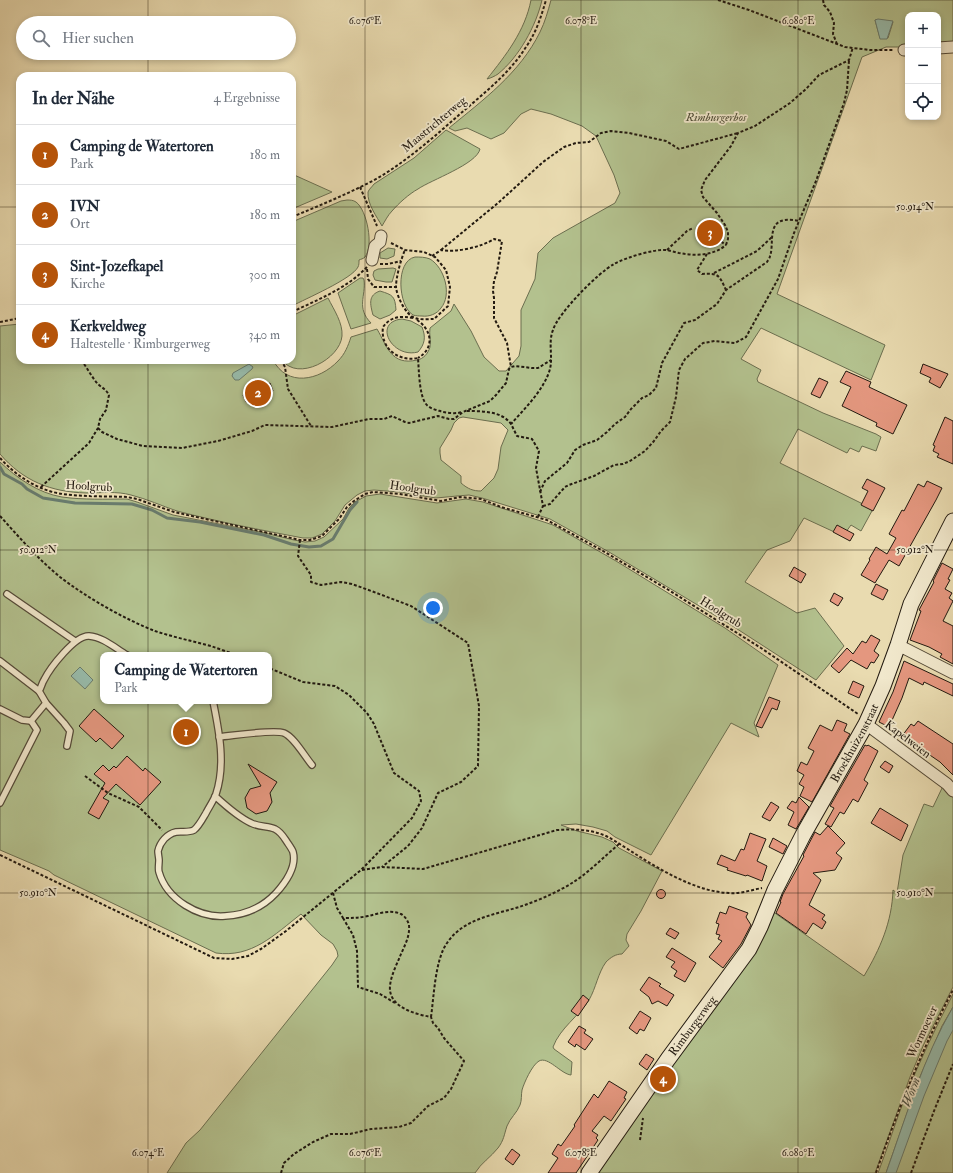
<!DOCTYPE html>
<html lang="de">
<head>
<meta charset="utf-8">
<style>
	:root { --surface:#fff; --page:#f6f6f7; --text:#1f2937; --muted:#747a83; --line:#e0e1e3; --accent:#b45309 }
	body { margin:0; font-family:"IM FELL Double Pica",serif; background:var(--page); color:var(--text) }
	.controls { position:absolute; right:12px; top:12px; display:grid; overflow:hidden; border-radius:8px; box-shadow:0 2px 6px #0003 }
	.controls button { width:36px; height:36px; display:grid; place-items:center; padding:0; border:0; border-bottom:1px solid var(--line); background:var(--surface); color:var(--text); font:20px sans-serif }
	.you { position:absolute; left:433px; top:608px; width:14px; height:14px; margin:-10px; border:3px solid #fff; border-radius:50%; background:#1a73e8; box-shadow:0 0 0 6px #1a73e833 }
	.badge { display:grid; place-items:center; width:26px; height:26px; border-radius:50%; background:var(--accent); color:#fff; font-size:13px; font-weight:700 }
	.pin { position:absolute; translate:-50% -50%; border:2px solid #fff; box-shadow:0 1px 4px #0006 }
	.popup { position:absolute; left:100px; top:652px; width:172px; height:52px; box-sizing:border-box; display:grid; place-content:center; border-radius:8px; background:var(--surface); filter:drop-shadow(0 1px 3px #0005); font-size:13px; white-space:nowrap; color:var(--muted) }
	.popup b { font-size:15px; color:var(--text) }
	.popup::after { content:''; position:absolute; left:50%; top:100%; margin-left:-8px; border:8px solid transparent; border-top-color:var(--surface) }
	.list { margin:0; padding:0; list-style:none }
	h2 { display:flex; justify-content:space-between; align-items:center; height:52px; margin:0; padding:0 16px; font-size:17px }
	h2 small { font-size:13px; font-weight:400; color:var(--muted) }
	.list li { display:grid; grid-template-columns:26px 1fr auto; gap:12px; align-items:center; box-sizing:border-box; height:60px; padding:0 16px; border-top:1px solid var(--line) }
	.list b { display:block; font-size:15px; white-space:nowrap }
	.list p { margin:0; font-size:13px; white-space:nowrap; color:var(--muted) }
	.list em { font-size:13px; font-style:normal; color:var(--muted) }
	.icon { flex:none; width:22px; height:22px; fill:none; stroke:currentColor; stroke-width:2; stroke-linecap:round; stroke-linejoin:round }
	.map { position:relative; flex:none; width:953px; height:1173px; overflow:hidden }
	.search { position:absolute; background:var(--surface); box-shadow:0 2px 6px #0003; left:16px; top:16px; width:280px; height:44px; display:flex; align-items:center; gap:10px; box-sizing:border-box; padding:0 14px; border-radius:22px; color:var(--muted); font-size:15px }
	.panel { position:absolute; background:var(--surface); box-shadow:0 2px 6px #0003; left:16px; top:72px; width:280px; height:292px; border-radius:12px }
	.map>svg:first-child { display:block }
	.green { fill:#b3c18e; stroke:#6b6e4f; fill-rule:evenodd }
	.water { fill:#97bbab; stroke:#697b6d }
	.lines { fill:none; stroke-linecap:round; stroke-linejoin:round }
	.stream { stroke:#697b6d; stroke-width:3 }
	.building { fill:#e4977f; stroke:#231a10 }
	.lane-casing { stroke:#544a38; stroke-width:8 }
	.street-casing { stroke:#544a38; stroke-width:13 }
	.secondary-casing { stroke:#231a10; stroke-width:17 }
	.path { stroke:#231a10; stroke-width:2; stroke-dasharray:3 2; stroke-linecap:butt }
	.lane { stroke:#f1e8cc; stroke-width:5.5 }
	.street { stroke:#f1e8cc; stroke-width:11 }
	.secondary { stroke:#f1e8cc; stroke-width:15 }
	.ticks { fill:none; stroke:#231a10; stroke-width:1; stroke-opacity:0.45 }
	.labels { text-anchor:middle; stroke-width:3.5; stroke-linejoin:round; paint-order:stroke }
	.park-label { font-size:12px; font-style:italic; fill:#4e4c36; stroke:#f1e8cc }
	.street-label { font-size:12px; fill:#231a10; stroke:#f1e8cc }
	.water-label { font-size:13px; font-style:italic; fill:#4c5246; stroke:#f1e8cc }
	.ticks-label { font-size:10px; text-anchor:middle; fill:#231a10; stroke:#f1e8cc; stroke-width:3.5; stroke-linejoin:round; paint-order:stroke }
</style>
</head>
<body>
<div class="map">
<svg width="953" height="1173" viewBox="0 0 953 1173">
	<rect width="100%" height="100%" fill="#e9dbb0"/>
	<filter id="stains"><feTurbulence type="fractalNoise" baseFrequency=".005" numOctaves="4"/><feColorMatrix values="0 0 0 0 .2 0 0 0 0 .09 0 0 0 0 .02 0 0 0 .5 -.17"/></filter>
	<radialGradient id="worn" r=".72"><stop offset=".6" stop-color="#630" stop-opacity="0"/><stop offset="1" stop-color="#630" stop-opacity=".3"/></radialGradient>
	<g class="green">
		<path d="M 531,0 L 542,0 C 536,26 519,57 498,74 C 495,76 491,78 487,79 C 506,55 525,31 531,0 Z"/>
		<path d="M 551,0 L 953,0 L 953,43 L 938,45 L 938,15 L 908,15 L 908,47 L 886,47 L 862,57 L 777,294 L 885,345 L 871,380 L 761,328 L 741,359 L 761,370 L 757,379 L 758,382 L 823,413 L 876,434 L 881,437 L 876,451 L 862,446 L 859,452 L 850,448 L 847,453 L 798,429 L 780,463 L 873,509 L 861,531 L 851,525 L 843,536 L 804,518 L 790,541 L 767,550 L 745,582 L 797,613 L 815,608 L 844,646 L 816,680 L 731,625 L 609,552 L 550,519 L 482,498 L 469,495 L 457,496 L 436,498 L 399,492 L 374,490 L 365,491 L 357,495 L 345,505 L 335,521 L 322,534 L 312,538 L 303,538 C 261,530 219,522 177,511 C 162,506 147,499 131,495 C 117,491 101,493 86,493 C 51,492 23,481 0,454 L 0,326 L 20,324 L 20,360 L 273,360 C 287,387 319,381 338,361 C 345,354 348,346 351,337 L 377,329 C 387,346 391,366 417,360 C 423,359 428,354 430,347 C 431,341 429,334 430,328 L 451,311 L 454,304 L 471,331 L 484,357 L 499,371 L 506,371 L 519,356 L 521,346 L 521,310 L 535,279 L 538,253 L 553,238 L 615,203 L 620,193 L 614,175 L 596,136 L 582,126 L 551,114 L 531,109 L 521,114 L 504,133 L 491,139 L 467,128 L 455,131 L 449,128 C 483,100 520,73 540,32 C 545,22 548,11 551,0 ZM 875,20 L 893,22 L 888,38 L 880,38 ZM 463,417 L 501,423 L 508,430 L 501,447 L 498,469 L 494,478 L 481,491 C 473,491 468,489 461,483 L 461,476 L 441,460 L 440,453 L 440,448 L 451,430 L 454,423 L 459,418 Z"/>
		<path d="M 446,130 L 480,149 C 477,164 431,180 418,189 C 409,194 399,203 392,211 C 388,215 385,221 382,226 C 377,217 367,204 368,192 C 369,189 372,187 374,184 L 414,158 Z"/>
		<path d="M 292,174 L 332,192 L 292,209 Z"/>
		<path d="M 347,200 C 350,200 353,200 356,202 C 367,210 374,246 365,257 C 363,259 361,259 359,260 C 359,263 359,265 358,267 C 352,279 305,299 292,306 L 292,222 L 341,201 Z"/>
		<path d="M 388,248 L 395,249 L 394,256 L 387,259 L 380,258 L 380,253 Z"/>
		<path d="M 415,257 C 420,257 425,257 430,259 C 445,268 452,295 441,308 C 437,314 429,317 422,316 C 419,316 416,316 413,315 C 398,306 395,261 415,257 Z"/>
		<path d="M 393,268 L 396,269 L 392,282 L 386,282 L 375,280 L 373,275 L 374,271 L 378,269 Z"/>
		<path d="M 360,278 L 363,278 L 364,280 C 366,296 356,308 371,323 L 351,329 L 338,293 Z"/>
		<path d="M 380,291 C 393,295 395,296 396,310 L 390,315 L 380,319 L 373,315 C 370,304 368,295 380,291 Z"/>
		<path d="M 328,298 C 334,310 343,323 342,336 C 340,359 298,382 282,360 L 292,360 L 292,316 Z"/>
		<path d="M 402,319 L 411,321 L 422,327 C 426,337 425,344 418,352 C 392,359 372,322 402,319 Z"/>
		<path d="M 0,462 C 17,478 38,493 62,497 C 83,500 106,499 127,499 L 137,502 L 173,515 L 265,533 L 294,540 L 305,542 L 315,541 L 324,537 L 343,519 L 349,508 L 355,502 L 366,496 L 380,494 L 437,503 L 466,499 L 483,502 L 553,525 L 616,561 L 725,628 L 778,665 L 754,723 L 759,737 L 731,723 L 651,855 L 615,837 L 607,831 L 593,827 L 576,824 L 561,825 L 577,831 L 602,837 L 613,842 L 619,848 L 662,871 L 641,911 L 627,934 L 626,940 L 629,946 L 622,954 C 616,954 611,957 606,962 C 598,973 596,988 589,1000 C 579,1016 560,1028 553,1047 L 554,1049 L 572,1062 L 571,1075 C 561,1074 548,1056 539,1061 C 532,1065 524,1083 522,1090 C 521,1095 522,1100 520,1105 C 517,1113 510,1118 507,1126 C 504,1135 504,1140 498,1148 C 491,1157 481,1163 475,1173 L 167,1173 L 186,1143 L 200,1130 L 332,965 L 338,956 L 337,951 L 333,944 L 321,935 L 301,914 C 274,935 252,958 216,953 L 54,875 L 49,871 L 0,850 ZM 103,655 L 269,655 L 269,701 L 103,701 Z"/>
		<path d="M 943,786 L 953,797 L 953,987 L 924,1044 L 910,1077 L 875,1173 L 595,1173 L 772,911 L 864,976 C 880,949 892,922 893,890 L 897,893 L 903,855 L 924,804 L 933,807 Z"/>
		<path d="M 953,994 L 953,1007 L 942,1026 L 919,1079 L 886,1173 L 878,1173 C 888,1147 896,1120 906,1095 C 920,1060 936,1027 953,994 Z"/>
		<path d="M 953,1019 L 953,1173 L 891,1173 Z"/>
	</g>
	<g class="water">
		<path d="M 878,19 L 893,21 L 887,39 L 880,39 L 875,20 Z"/>
		<path d="M 249,364 L 253,367 L 252,369 L 239,380 L 235,380 L 232,376 L 233,373 Z"/>
		<path d="M 80,667 L 93,680 L 85,689 L 71,676 Z"/>
		<path d="M 953,1007 L 953,1030 L 947,1041 L 924,1096 L 896,1173 L 886,1173 C 906,1117 923,1058 953,1007 Z"/>
	</g>
	<g class="lines">
		<path class="stream" d="M 0,467 L 4,474 L 22,484 L 27,489 L 43,498 L 75,503 L 132,504 L 152,510 L 167,518 L 200,522 L 264,535 L 291,544 L 309,547 L 321,546 L 333,539 L 350,510 L 357,502"/>
	</g>
	<g class="building">
		<path d="M 923,364 L 948,374 L 940,388 L 929,382 L 931,378 L 920,373 Z"/>
		<path d="M 846,371 L 871,382 L 869,387 L 907,405 L 893,434 L 876,426 L 877,423 L 842,406 L 851,387 L 840,382 Z"/>
		<path d="M 819,378 L 828,382 L 820,398 L 811,394 Z"/>
		<path d="M 270,383 L 273,391 L 246,402 L 243,395 Z"/>
		<path d="M 945,417 L 953,421 L 953,464 L 937,457 L 939,454 L 933,451 L 935,446 L 933,445 Z"/>
		<path d="M 867,479 L 885,488 L 873,511 L 861,505 L 868,491 L 862,488 Z"/>
		<path d="M 927,481 L 942,488 L 936,500 L 899,566 L 889,560 L 875,583 L 861,575 L 870,560 L 869,559 L 876,547 L 887,554 L 896,538 L 889,534 L 902,510 L 904,511 L 918,484 L 924,487 Z"/>
		<path d="M 837,525 L 854,534 L 850,541 L 833,532 Z"/>
		<path d="M 942,563 L 953,569 L 948,579 L 950,580 L 945,589 L 952,593 L 949,598 L 953,601 L 943,621 L 953,626 L 953,664 L 940,657 L 942,654 L 929,647 L 910,640 L 921,611 L 919,610 L 934,582 L 933,581 Z"/>
		<path d="M 794,567 L 806,574 L 801,583 L 789,576 Z"/>
		<path d="M 876,584 L 888,590 L 883,600 L 871,594 Z"/>
		<path d="M 834,593 L 843,598 L 838,606 L 830,601 Z"/>
		<path d="M 871,635 L 880,640 L 874,651 L 879,655 L 874,663 L 871,662 L 867,669 L 851,660 L 839,673 L 831,666 L 847,648 L 853,654 L 862,641 L 866,643 Z"/>
		<path d="M 904,661 L 953,684 L 953,696 L 924,682 L 923,685 L 909,678 L 902,698 L 889,727 L 879,722 L 893,692 Z"/>
		<path d="M 853,681 L 864,686 L 859,698 L 848,693 Z"/>
		<path d="M 769,697 L 780,701 L 777,710 L 772,708 L 762,728 L 756,726 Z"/>
		<path d="M 94,709 L 124,736 L 112,749 L 100,738 L 96,742 L 79,726 Z"/>
		<path d="M 837,720 L 847,724 L 844,731 L 850,734 L 812,802 L 800,796 L 804,787 L 799,784 L 804,775 L 797,771 L 801,762 L 807,765 L 814,751 L 808,748 L 820,725 L 832,731 Z"/>
		<path d="M 918,721 L 953,744 L 953,775 L 940,762 L 902,736 L 911,724 L 914,726 Z"/>
		<path d="M 865,745 L 867,746 L 868,745 L 878,751 L 864,780 L 868,783 L 858,802 L 853,799 L 844,814 L 840,812 L 831,827 L 825,824 L 834,808 L 830,806 Z"/>
		<path d="M 127,756 L 143,771 L 145,768 L 161,782 L 140,805 L 116,784 L 103,798 L 109,801 L 99,819 L 88,813 L 105,783 L 94,774 L 103,765 L 109,771 L 114,766 L 116,768 Z"/>
		<path d="M 885,761 L 893,766 L 889,773 L 880,767 Z"/>
		<path d="M 248,764 L 277,782 L 270,793 L 272,802 L 267,811 L 256,814 L 247,808 L 245,798 L 250,789 L 261,786 Z"/>
		<path d="M 799,797 L 809,807 L 796,829 L 788,825 L 794,812 L 787,808 L 792,801 L 796,803 Z"/>
		<path d="M 771,802 L 779,807 L 770,821 L 762,817 Z"/>
		<path d="M 880,808 L 908,825 L 901,841 L 871,823 Z"/>
		<path d="M 828,826 L 845,843 L 836,853 L 842,858 L 835,870 L 813,873 L 821,880 L 809,905 L 825,915 L 822,919 L 826,922 L 822,929 L 813,923 L 806,934 L 776,913 L 781,902 L 780,902 L 783,894 L 804,856 L 803,855 L 815,832 L 820,835 Z"/>
		<path d="M 750,833 L 766,839 L 757,861 L 767,866 L 762,881 L 747,875 L 746,876 L 727,870 L 728,868 L 717,864 L 721,855 L 735,861 L 741,849 L 744,850 Z"/>
		<path d="M 773,838 L 787,846 L 783,854 L 769,847 Z"/>
		<circle cx="661" cy="894" r="4.5"/>
		<path d="M 729,906 L 748,913 L 746,917 L 751,925 L 741,944 L 723,968 L 709,957 L 722,941 L 718,939 L 720,935 L 716,934 L 719,924 L 716,923 L 720,912 L 726,914 Z"/>
		<path d="M 670,928 L 679,933 L 675,939 L 666,934 Z"/>
		<path d="M 672,948 L 696,963 L 685,982 L 674,976 L 677,971 L 671,967 L 675,962 L 666,957 Z"/>
		<path d="M 649,977 L 661,984 L 659,986 L 674,995 L 667,1006 L 658,1001 L 652,1004 L 649,997 L 640,990 Z"/>
		<path d="M 583,995 L 589,1000 L 578,1016 L 571,1011 Z"/>
		<path d="M 640,1011 L 651,1018 L 644,1031 L 640,1029 L 637,1034 L 629,1028 Z"/>
		<path d="M 579,1026 L 586,1030 L 584,1033 L 593,1039 L 585,1050 L 576,1044 L 575,1047 L 568,1042 Z"/>
		<path d="M 646,1054 L 654,1059 L 647,1070 L 639,1064 Z"/>
		<path d="M 609,1081 L 627,1092 L 624,1098 L 626,1099 L 611,1121 L 604,1116 L 592,1131 L 598,1135 L 596,1138 L 598,1140 L 576,1173 L 548,1173 L 558,1158 L 552,1154 L 558,1144 L 561,1146 L 575,1126 L 574,1125 L 594,1094 L 598,1098 Z"/>
		<path d="M 512,1149 L 520,1155 L 513,1165 L 505,1159 Z"/>
	</g>
	<g class="lines">
		<defs>
			<g id="lane">
				<path d="M 7,594 L 75,641"/>
				<path d="M 0,661 L 39,691"/>
				<path d="M 213,701 C 219,731 226,764 216,794 C 214,800 209,807 206,813 C 203,818 199,826 194,830 C 188,833 181,831 176,832 C 167,834 160,842 158,851 C 158,854 159,858 159,860 C 159,864 158,869 159,872 C 167,900 199,918 225,916 C 245,915 263,907 276,893 C 285,883 297,867 293,852 C 292,849 289,845 287,842 C 283,836 281,832 275,829 C 268,826 259,827 251,823 C 238,817 226,806 215,796"/>
				<path d="M 0,709 L 22,720 L 31,721"/>
				<path d="M 219,737 C 232,736 273,729 284,733 C 294,737 305,757 312,765"/>
				<path d="M 67,746 L 70,731 L 64,723 L 46,703 L 39,691 C 41,688 42,683 44,680 C 50,668 75,635 89,636 C 103,637 115,648 127,655"/>
				<path d="M 0,803 L 37,730 L 31,721 L 46,703"/>
			</g>
			<g id="street">
				<path d="M 938,48 L 953,47"/>
				<path d="M 904,50 L 908,50"/>
				<path d="M 372,260 L 375,246 L 380,242 L 381,236"/>
				<path d="M 898,645 L 953,673"/>
				<path d="M 866,724 L 947,784 L 953,791"/>
			</g>
			<g id="secondary">
				<path id="s1" d="M 589,1173 L 668,1059 L 749,949 L 760,927 L 775,890 L 803,835 L 866,724 L 883,686 L 898,645 L 911,604 L 953,521"/>
			</g>
		</defs>
		<use href="#lane" class="lane-casing"/>
		<use href="#street" class="street-casing"/>
		<use href="#secondary" class="secondary-casing"/>
		<g class="path">
			<path d="M 718,0 L 749,10 L 845,47 L 870,50 L 894,50"/>
			<path d="M 823,0 L 824,5 L 830,12 L 834,23 L 833,34 L 837,44"/>
			<path d="M 360,187 L 377,226"/>
			<path d="M 292,217 C 321,205 350,193 378,178 C 408,160 434,137 460,114 C 483,94 509,74 526,47 C 536,33 541,17 546,0"/>
			<path d="M 713,236 L 726,245"/>
			<path d="M 391,243 L 405,250 L 424,252 L 435,257 L 446,270 L 450,287 L 448,306 L 434,319 C 428,319 420,320 415,318 C 406,315 397,297 396,287 C 396,277 401,259 405,250"/>
			<path d="M 726,245 L 728,239 L 728,232 L 725,225 L 717,213 L 703,197 L 701,190 L 705,180 L 731,146 L 738,133 L 755,126 L 790,103 L 806,89 L 819,75 L 849,60 L 853,47"/>
			<path d="M 441,250 L 498,203 L 543,162 L 564,147 L 576,143 L 589,142 L 601,133 L 611,131 L 629,133 L 666,141 L 679,149 L 738,133"/>
			<path d="M 667,250 L 687,231 L 693,228"/>
			<path d="M 707,254 L 697,270 L 702,274 C 719,273 719,275 726,290"/>
			<path d="M 432,256 L 441,250 C 455,253 482,247 494,239 L 502,241 L 497,272 L 494,281 L 493,291 L 494,298 L 494,318 L 507,343 L 511,367"/>
			<path d="M 380,264 L 388,264 L 401,261"/>
			<path d="M 367,269 L 368,279 L 374,287 L 396,287"/>
			<path d="M 714,273 L 757,251 L 772,237"/>
			<path d="M 292,312 C 319,299 346,289 367,267"/>
			<path d="M 413,318 C 401,316 391,316 383,327 C 380,348 398,362 418,358 C 419,370 419,395 426,404 C 430,409 437,410 443,412 C 449,413 456,414 462,412"/>
			<path d="M 417,320 C 432,330 435,348 418,358"/>
			<path d="M 0,322 L 20,318"/>
			<path d="M 281,360 L 285,367 L 288,389 L 311,426"/>
			<path d="M 467,411 C 481,411 502,411 511,424"/>
			<path d="M 98,428 L 102,432 L 117,439 L 143,446 L 182,448 L 218,441 L 252,431 L 265,425 L 332,427 L 369,419 L 384,419 L 392,416 L 405,422 L 409,423 L 434,417 L 438,416 L 449,419 L 454,419 L 463,412 L 490,401 L 496,395 L 506,383 L 509,369 L 511,367 L 515,366 L 532,368 L 538,368 L 551,360"/>
			<path d="M 0,458 C 16,476 39,491 63,494 C 84,497 106,496 127,497 L 137,499 L 174,512 L 300,540 L 310,540 L 322,536 L 339,519 L 347,507 L 354,501 L 365,494 L 373,492 L 400,494 L 441,501 L 460,497 L 481,499 L 501,507 L 547,520 L 603,551 L 667,589 L 761,648 L 858,714"/>
			<path d="M 41,487 L 89,443 L 98,428 L 100,419 L 106,410 L 109,395 C 106,389 102,388 98,384 C 92,378 87,367 81,360"/>
			<path d="M 540,492 L 545,481 L 567,463 L 575,450 L 583,445 L 597,440 L 607,432 L 615,424 L 625,417 L 631,409 L 642,398 L 649,395 L 656,388 L 662,363 L 684,323 L 695,320 L 717,304 L 726,290 L 767,262 C 768,260 770,258 770,256 C 774,246 768,226 781,221 C 786,219 794,220 800,221"/>
			<path d="M 543,506 L 550,504 L 565,487 L 569,485 L 594,476 L 614,465 L 623,464 L 630,461 L 645,451 L 654,441 L 661,431 L 670,422 L 676,397 L 679,370 L 685,359 L 703,343 L 715,341 L 735,343 L 746,337 L 778,279 L 794,233 L 816,181 L 844,103 L 847,90 L 849,60"/>
			<path d="M 0,516 C 19,537 38,559 60,577 C 86,597 124,619 155,631 C 173,637 192,641 211,646 C 219,649 228,652 237,655"/>
			<path d="M 538,517 L 543,506 L 536,468 L 539,451 L 532,439 L 517,436 L 511,424 C 525,408 544,390 550,369 C 553,357 548,342 553,330 C 558,313 599,272 614,264 C 627,257 654,249 667,250 C 671,251 675,252 679,253 C 695,256 713,256 726,245"/>
			<path d="M 300,540 L 298,556 L 311,575 L 311,582 L 321,585 L 341,582 L 352,584 L 374,592 L 411,606 L 468,643 L 479,706 L 478,766 L 461,782 L 438,793 L 422,828 L 408,846 L 382,867"/>
			<path d="M 85,776 L 108,793 L 139,807 L 162,830"/>
			<path d="M 0,855 L 214,958 L 232,959 L 248,956 L 261,949 L 286,931 L 361,870 L 412,818 L 421,801 L 419,791 L 394,773 L 374,724 L 367,713 L 349,695 L 335,686 L 303,682 L 269,668"/>
			<path d="M 362,870 L 382,867 L 423,869 L 557,830 C 574,829 590,829 606,836 C 616,841 627,849 637,855 C 662,871 698,892 729,893 C 741,894 751,890 762,888"/>
			<path d="M 343,918 L 353,935 L 357,951 L 358,987 L 380,994 L 395,1003"/>
			<path d="M 431,1017 C 434,996 435,960 447,943 C 463,919 493,915 519,907 C 537,901 556,893 572,883 C 587,874 605,856 619,844"/>
			<path d="M 640,1140 L 643,1118"/>
			<path d="M 281,1173 L 284,1163 L 294,1154 L 313,1142 L 331,1134 L 350,1134 L 371,1129 L 399,1127 L 411,1123 L 428,1106 L 444,1098 L 451,1089 L 464,1061 L 444,1038 L 438,1028 L 433,1023 L 431,1017 C 415,1014 388,1007 390,986 C 391,975 397,964 401,954 C 405,945 410,936 409,925 C 408,921 405,916 401,914 C 390,909 378,914 368,916 C 359,918 352,918 343,918 L 337,908 L 333,893"/>
			<path d="M 876,1173 C 898,1110 922,1049 953,990"/>
			<path d="M 911,1173 L 934,1111 L 953,1064"/>
		</g>
		<use href="#lane" class="lane"/>
		<use href="#street" class="street"/>
		<use href="#secondary" class="secondary"/>
	</g>
	<path class="ticks" d="M 148,0 L 148,23M 365,0 L 365,1173M 581,0 L 581,1173M 798,0 L 798,1173M 148,53 L 148,76M 0,207 L 20,207M 292,207 L 953,207M 148,360 L 148,1173M 0,550 L 953,550M 0,893 L 953,893"/>
	<g class="labels">
		<g class="park-label">
			<text x="716" y="121">Rimburgerbos</text>
		</g>
		<g class="street-label">
			<text transform="translate(434 124) rotate(-40)" y="4">Maastrichterweg</text>
			<text transform="translate(89 486) rotate(3)" y="4">Hoolgrub</text>
			<text transform="translate(413 488) rotate(8)" y="4">Hoolgrub</text>
			<text transform="translate(721 612) rotate(32)" y="4">Hoolgrub</text>
			<text transform="translate(908 739) rotate(37)" y="4">Kapelweien</text>
			<text dy="4" stroke="none"><textPath href="#s1" startOffset="507">Broekhuizenstraat</textPath></text>
			<text dy="4" stroke="none"><textPath href="#s1" startOffset="180">Rimburgerweg</textPath></text>
			<text transform="translate(922 1032) rotate(-65)" y="4">Wormoever</text>
		</g>
		<g class="water-label">
			<text transform="translate(910 1092) rotate(-69)" y="5">Worm</text>
		</g>
	</g>
	<g class="ticks-label">
		<text x="365" y="24">6.076°E</text>
		<text x="581" y="24">6.078°E</text>
		<text x="798" y="24">6.080°E</text>
		<text x="915" y="210">50.914°N</text>
		<text x="38" y="553">50.912°N</text>
		<text x="915" y="553">50.912°N</text>
		<text x="38" y="896">50.910°N</text>
		<text x="915" y="896">50.910°N</text>
		<text x="148" y="1156">6.074°E</text>
		<text x="365" y="1156">6.076°E</text>
		<text x="581" y="1156">6.078°E</text>
		<text x="798" y="1156">6.080°E</text>
	</g>
	<rect width="100%" height="100%" filter="url(#stains)"/>
	<rect width="100%" height="100%" fill="url(#worn)"/>
</svg>
<div class="controls">
<button>+</button>
<button>−</button>
<button><svg class="icon" aria-label="locate" viewBox="0 0 24 24"><circle cx="12" cy="12" r="6"/><path d="M12 2v4M12 18v4M2 12h4M18 12h4"/></svg></button>
</div>
<div class="you"></div>
<div class="pin badge" style="left:186px;top:732px">1</div>
<div class="popup"><b>Camping de Watertoren</b>Park</div>
<div class="pin badge" style="left:258px;top:393px">2</div>
<div class="pin badge" style="left:710px;top:233px">3</div>
<div class="pin badge" style="left:663px;top:1079px">4</div>
<div class="search"><svg class="icon" aria-label="search" viewBox="0 0 24 24"><circle cx="10" cy="10" r="6"/><path d="M15 15l6 6"/></svg>Hier suchen</div>
<section class="panel">
<h2>In der Nähe<small>4 Ergebnisse</small></h2>
<ul class="list">
<li><span class="badge">1</span><div><b>Camping de Watertoren</b><p>Park</p></div><em>180 m</em></li>
<li><span class="badge">2</span><div><b>IVN</b><p>Ort</p></div><em>180 m</em></li>
<li><span class="badge">3</span><div><b>Sint-Jozefkapel</b><p>Kirche</p></div><em>300 m</em></li>
<li><span class="badge">4</span><div><b>Kerkveldweg</b><p>Haltestelle · Rimburgerweg</p></div><em>340 m</em></li>
</ul>
</section>
</div>
</body>
</html>
